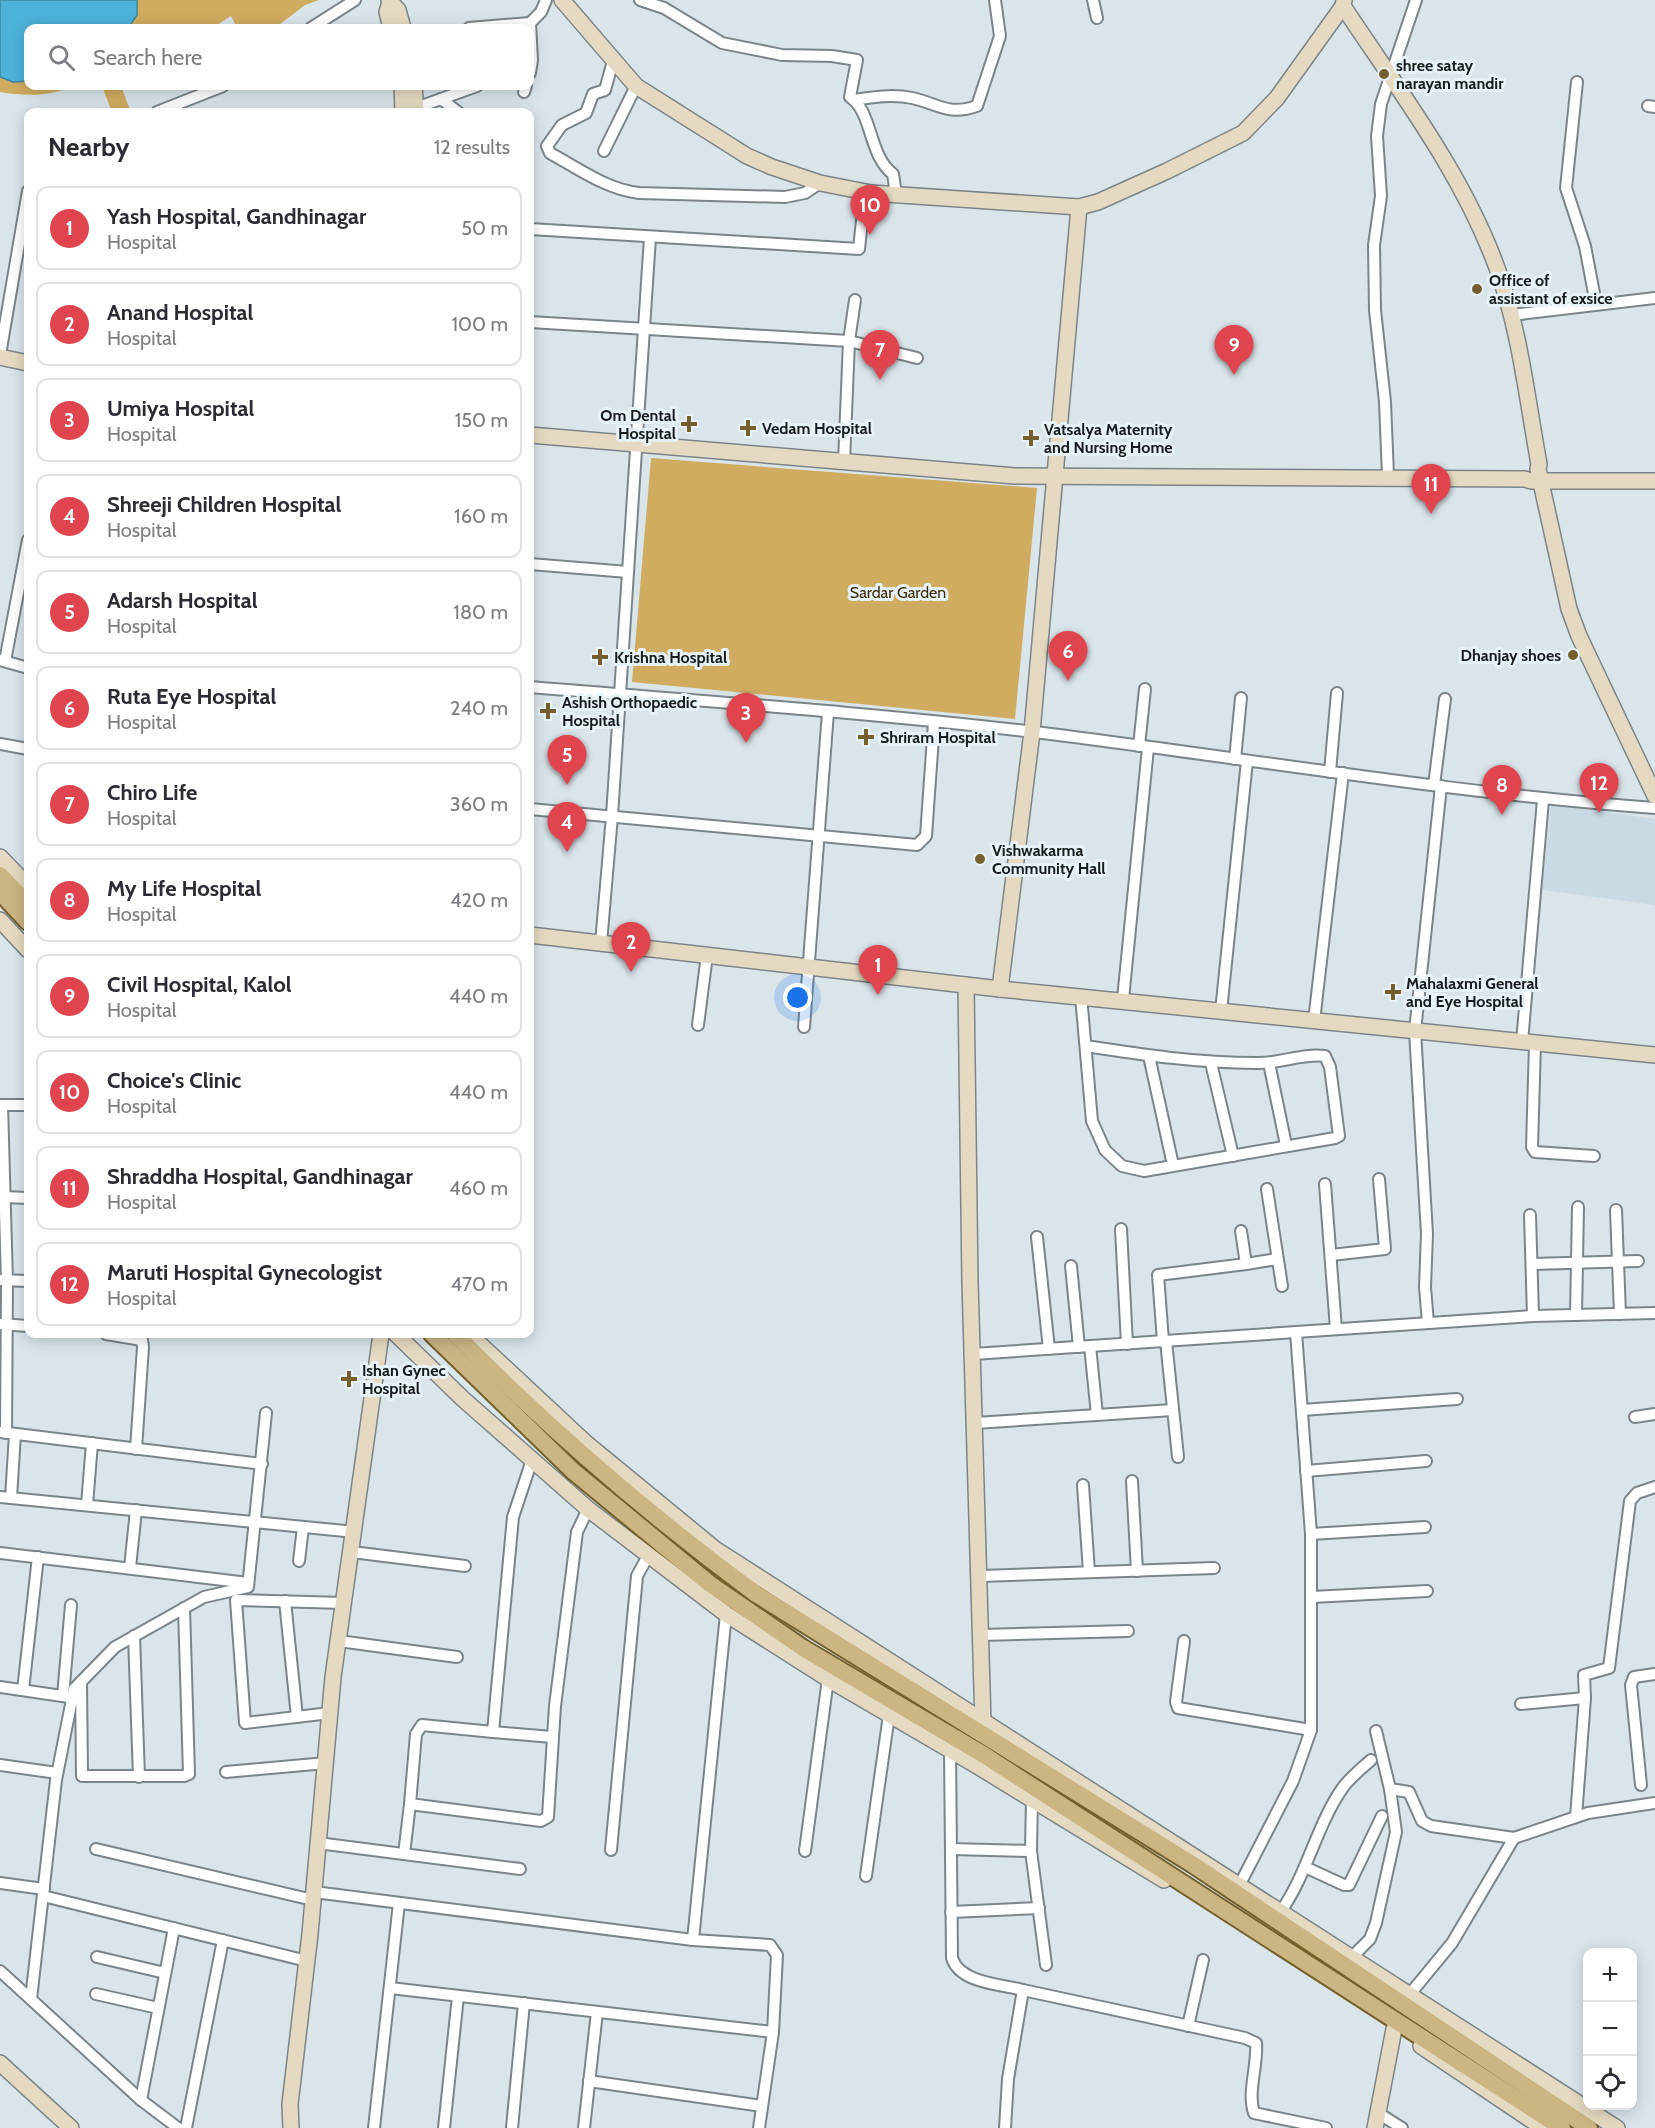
<!DOCTYPE html>
<html lang="en">
<head>
<meta charset="utf-8">
<style>
	:root { --surface:#fff; --page:#f7f7f7; --text:#2b2b33; --muted:#7c7c81; --line:#e1e1e2; --accent:#755f2f }
	body { margin:0; font-family:Cabin,sans-serif; background:var(--page); color:var(--text) }
	.controls { position:absolute; right:18px; bottom:18px; display:grid; overflow:hidden; border-radius:12px; box-shadow:0 3px 15px #0003 }
	.controls button { width:54px; height:54px; display:grid; place-items:center; padding:0; border:0; border-bottom:2px solid var(--line); background:var(--surface); color:var(--text); font:30px sans-serif }
	.you { position:absolute; left:798px; top:998px; width:21px; height:21px; margin:-15px; border:4px solid #fff; border-radius:50%; background:#1a73e8; box-shadow:0 0 0 9px #1a73e833 }
	.badge { display:grid; place-items:center; width:39px; height:39px; border-radius:50%; background:var(--accent); color:#fff; font-size:20px; font-weight:700 }
	.pin { position:absolute; translate:-50% -50px; filter:drop-shadow(0 2px 3px #0008) }
	.pin::after { content:''; position:absolute; top:32px; width:21px; height:18px; background:inherit; clip-path:polygon(0 0,100% 0,50% 100%) }
	.list { margin:0; padding:0; list-style:none }
	h2 { display:flex; justify-content:space-between; align-items:center; height:78px; margin:0; padding:0 24px; font-size:26px }
	h2 small { font-size:20px; font-weight:400; color:var(--muted) }
	.list li { display:grid; grid-template-columns:39px 1fr auto; gap:18px; align-items:center; box-sizing:border-box; height:84px; margin:0 12px 12px; padding:0 12px; border:2px solid var(--line); border-radius:12px }
	.list b { display:block; font-size:22px; white-space:nowrap }
	.list p { margin:0; font-size:20px; white-space:nowrap; color:var(--muted) }
	.list em { font-size:20px; font-style:normal; color:var(--muted) }
	.icon { flex:none; width:33px; height:33px; fill:none; stroke:currentColor; stroke-width:2; stroke-linecap:round; stroke-linejoin:round }
	.map { position:relative; flex:none; width:1655px; height:2128px; overflow:hidden }
	.search { position:absolute; background:var(--surface); box-shadow:0 3px 15px #0003; left:24px; top:24px; width:510px; height:66px; display:flex; align-items:center; gap:15px; box-sizing:border-box; padding:0 21px; border-radius:12px; color:var(--muted); font-size:22px }
	.panel { position:absolute; background:var(--surface); box-shadow:0 3px 15px #0003; left:24px; top:108px; width:510px; height:1230px; border-radius:12px }
	.map>svg:first-child { display:block }
	.built { fill:#c8dbe4 }
	.green { fill:#d0ac60 }
	.water { fill:#4db2da; stroke:#3d85a2; stroke-width:1.5 }
	.lines { fill:none; stroke-linecap:round; stroke-linejoin:round }
	.street-casing { stroke:#7b8589; stroke-width:14 }
	.secondary-casing { stroke:#7b8589; stroke-width:18 }
	.primary-casing { stroke:#755f2a; stroke-width:20 }
	.street { stroke:#fff; stroke-width:10 }
	.secondary { stroke:#e5dac1; stroke-width:15 }
	.primary { stroke:#cab583; stroke-width:16 }
	.poi-dot { fill:#755f2f; stroke:#e7f2f7; stroke-width:2 }
	.labels { text-anchor:middle; stroke-width:6; stroke-linejoin:round; paint-order:stroke }
	.poi-label { font-size:16px; font-weight:bold; fill:#191c1e; stroke:#e7f2f7; text-anchor:start }
	.park-label { font-size:16px; fill:#3d2d08; stroke:#e7f2f7 }
</style>
</head>
<body>
<div class="map">
<svg width="1655" height="2128" viewBox="0 0 1655 2128">
	<rect width="100%" height="100%" fill="#dae5ea"/>
	<path class="built" d="M 1551,804 L 1655,819 L 1655,905 L 1542,890 Z"/>
	<g class="green">
		<path d="M 0,0 L 319,0 L 305,5 L 275,28 L 237,28 L 231,16 L 212,28 L 28,28 L 28,86 L 73,86 C 49,97 25,96 0,92 Z"/>
		<path d="M 102,86 L 121,86 L 130,110 L 112,112 Z"/>
		<path d="M 651,458 L 1037,488 L 1015,719 L 632,682 Z"/>
	</g>
	<path class="water" d="M 0,0 L 137,0 L 137,15 L 128,28 L 28,28 L 28,81 L 13,82 L 0,77 Z"/>
	<g class="lines">
		<defs>
			<g id="street">
				<path d="M 640,0 L 664,8 L 722,43 L 782,55 L 832,56 L 857,60 L 850,97 C 873,112 868,155 893,174 L 896,194"/>
				<path d="M 1093,0 L 1097,18"/>
				<path d="M 311,28 L 355,0"/>
				<path d="M 469,28 L 530,23 L 541,12 L 546,0"/>
				<path d="M 613,61 L 605,90 L 593,94 L 586,113 L 562,125 L 547,146 L 550,153 C 579,169 606,189 639,193 L 785,197 L 805,193 L 820,183"/>
				<path d="M 530,73 L 532,60 L 530,23"/>
				<path d="M 1577,82 L 1566,188 L 1585,246 L 1596,304"/>
				<path d="M 524,92 L 526,86"/>
				<path d="M 441,99 L 458,112"/>
				<path d="M 854,100 C 873,97 893,94 912,98 C 939,104 948,116 977,106 L 1000,36 L 995,0"/>
				<path d="M 1648,106 L 1655,107"/>
				<path d="M 416,108 L 477,86"/>
				<path d="M 157,112 L 223,86"/>
				<path d="M 604,151 L 636,86"/>
				<path d="M 530,229 L 859,249 L 865,192"/>
				<path d="M 1512,315 L 1655,298"/>
				<path d="M 530,322 L 849,341 L 917,358"/>
				<path d="M 1,349 L 28,191"/>
				<path d="M 844,462 L 849,341 L 855,300"/>
				<path d="M 1388,476 L 1385,402 L 1375,310 L 1374,245 L 1381,196 L 1377,136 L 1381,104 L 1416,0"/>
				<path d="M 530,564 L 628,572"/>
				<path d="M 0,660 L 28,668"/>
				<path d="M 5,661 L 28,540"/>
				<path d="M 530,687 C 698,701 866,712 1034,732 C 1241,757 1447,793 1655,808"/>
				<path d="M 0,744 L 28,749"/>
				<path d="M 1139,746 L 1145,689"/>
				<path d="M 1235,759 L 1241,698"/>
				<path d="M 1330,772 L 1337,693"/>
				<path d="M 1434,785 L 1445,699"/>
				<path d="M 530,809 L 917,845 L 926,836 L 934,723"/>
				<path d="M 601,943 L 612,816 L 650,237"/>
				<path d="M 1081,996 L 1092,1121 L 1105,1150 L 1122,1166 L 1144,1171 L 1335,1138 L 1339,1136 L 1330,1067 L 1325,1056 C 1302,1053 1279,1064 1256,1063 C 1199,1063 1143,1055 1086,1046"/>
				<path d="M 1123,999 L 1148,748"/>
				<path d="M 1221,1011 L 1247,761"/>
				<path d="M 1314,1021 L 1343,773"/>
				<path d="M 698,1025 L 707,955"/>
				<path d="M 804,1027 L 828,712"/>
				<path d="M 1522,1042 L 1543,800"/>
				<path d="M 1535,1043 L 1532,1147 L 1535,1152 L 1594,1156"/>
				<path d="M 1149,1056 L 1173,1165"/>
				<path d="M 1211,1063 L 1233,1156"/>
				<path d="M 1269,1063 L 1286,1145"/>
				<path d="M 0,1105 L 28,1105"/>
				<path d="M 2,1105 L 7,1281 L 6,1433"/>
				<path d="M 1325,1184 L 1336,1329"/>
				<path d="M 1267,1189 L 1282,1286"/>
				<path d="M 4,1197 L 28,1198"/>
				<path d="M 1616,1210 L 1620,1314"/>
				<path d="M 1530,1215 L 1533,1316"/>
				<path d="M 1121,1229 L 1127,1344"/>
				<path d="M 1037,1237 L 1049,1349"/>
				<path d="M 1331,1255 L 1385,1249 L 1379,1179"/>
				<path d="M 1246,1264 L 1277,1259"/>
				<path d="M 1532,1264 L 1638,1261"/>
				<path d="M 1071,1266 L 1079,1347"/>
				<path d="M 0,1280 L 28,1281"/>
				<path d="M 1576,1315 L 1578,1207"/>
				<path d="M 1428,1323 L 1425,1287 L 1427,1234 L 1415,1031 L 1441,786"/>
				<path d="M 0,1324 L 28,1326"/>
				<path d="M 106,1334 L 142,1340 L 143,1347 L 136,1449"/>
				<path d="M 1163,1341 L 1158,1275 L 1246,1264 L 1241,1231"/>
				<path d="M 1166,1341 L 1178,1457"/>
				<path d="M 1090,1346 L 1097,1415"/>
				<path d="M 973,1354 L 1533,1316 L 1655,1313"/>
				<path d="M 1302,1410 L 1457,1399"/>
				<path d="M 1635,1417 L 1655,1414"/>
				<path d="M 975,1423 L 1173,1410"/>
				<path d="M 0,1432 L 262,1464"/>
				<path d="M 532,1460 L 513,1517 L 493,1732 L 422,1725 L 416,1734 L 410,1804 L 541,1821 L 548,1817 L 555,1706 L 577,1532 L 588,1509"/>
				<path d="M 1306,1471 L 1426,1461"/>
				<path d="M 1132,1481 L 1137,1571"/>
				<path d="M 1083,1485 L 1089,1572"/>
				<path d="M 0,1497 L 355,1532"/>
				<path d="M 11,1498 L 15,1434"/>
				<path d="M 87,1505 L 92,1443"/>
				<path d="M 1311,1534 L 1425,1527"/>
				<path d="M 352,1552 L 465,1566"/>
				<path d="M 0,1553 L 248,1583"/>
				<path d="M 299,1561 L 303,1527"/>
				<path d="M 130,1568 L 136,1510"/>
				<path d="M 981,1576 L 1214,1568"/>
				<path d="M 1312,1597 L 1427,1591"/>
				<path d="M 285,1601 L 297,1717"/>
				<path d="M 982,1635 L 1128,1631"/>
				<path d="M 134,1636 L 139,1777"/>
				<path d="M 339,1641 L 457,1657"/>
				<path d="M 1184,1641 L 1176,1702 L 1178,1708 L 1311,1730"/>
				<path d="M 81,1682 L 82,1776 L 184,1776 L 189,1774 L 184,1608"/>
				<path d="M 0,1687 L 69,1697"/>
				<path d="M 23,1690 L 38,1557"/>
				<path d="M 63,1696 L 71,1605"/>
				<path d="M 1521,1704 L 1585,1698 L 1584,1675 L 1609,1668 L 1630,1501 L 1637,1493 L 1655,1487"/>
				<path d="M 330,1713 L 245,1723 L 236,1600 L 344,1603"/>
				<path d="M 1376,1731 L 1390,1789 L 1409,1792 L 1422,1821 L 1431,1826 L 1514,1838"/>
				<path d="M 493,1732 L 552,1737"/>
				<path d="M 950,1750 L 952,1958 C 960,1983 999,1984 1023,1990 L 1008,2079 L 1005,2128"/>
				<path d="M 0,1765 L 57,1773"/>
				<path d="M 226,1772 L 326,1763"/>
				<path d="M 1641,1785 L 1631,1685 L 1634,1677 L 1655,1674"/>
				<path d="M 1032,1799 L 1031,1851 L 1046,1965"/>
				<path d="M 1576,1817 L 1585,1698"/>
				<path d="M 318,1843 L 520,1869"/>
				<path d="M 96,1849 L 313,1900"/>
				<path d="M 951,1849 L 1031,1851"/>
				<path d="M 611,1850 L 637,1576 L 649,1554"/>
				<path d="M 805,1851 L 828,1679"/>
				<path d="M 404,1854 L 410,1804"/>
				<path d="M 1305,1867 L 1344,1885 L 1349,1885 L 1382,1816"/>
				<path d="M 866,1876 L 889,1715"/>
				<path d="M 0,1883 L 44,1889"/>
				<path d="M 1240,1884 L 1293,1781 L 1311,1730 L 1311,1534 L 1296,1332"/>
				<path d="M 314,1892 L 693,1940 L 770,1945 L 777,1955 L 773,2032 L 759,2128"/>
				<path d="M 43,1896 L 307,1961"/>
				<path d="M 1281,1911 C 1308,1873 1317,1823 1344,1786 C 1352,1776 1362,1768 1371,1760"/>
				<path d="M 951,1912 L 1039,1908"/>
				<path d="M 174,1928 L 141,2100 L 178,2128"/>
				<path d="M 693,1940 L 726,1614"/>
				<path d="M 97,1957 L 165,1973"/>
				<path d="M 1352,1957 L 1370,1939 L 1376,1923 L 1396,1832 L 1390,1789"/>
				<path d="M 0,1971 L 141,2100"/>
				<path d="M 390,1988 L 773,2032"/>
				<path d="M 1023,1990 L 1245,2038 L 1256,2043 C 1258,2065 1247,2092 1254,2113 L 1326,2128"/>
				<path d="M 96,1994 L 158,2008"/>
				<path d="M 1410,1994 L 1452,1943 L 1514,1838 L 1588,1813 L 1655,1803"/>
				<path d="M 31,1999 L 56,1780 L 74,1689 L 115,1647 L 204,1597 L 248,1587 L 266,1413"/>
				<path d="M 1188,2026 L 1203,1960"/>
				<path d="M 589,2081 L 762,2106"/>
				<path d="M 1378,2113 L 1402,2128"/>
				<path d="M 186,2128 L 223,1940"/>
				<path d="M 374,2128 L 399,1903"/>
				<path d="M 444,2128 L 458,1996"/>
				<path d="M 512,2128 L 524,2003"/>
				<path d="M 584,2128 L 597,2012"/>
			</g>
			<g id="secondary">
				<path d="M 389,0 L 398,10 L 403,28"/>
				<path d="M 562,0 L 636,86 L 747,156 L 772,167 L 820,183 L 871,193 L 1079,207"/>
				<path d="M 1344,0 L 1343,6 C 1399,91 1462,172 1497,268 C 1520,330 1527,399 1539,464 L 1538,469 L 1569,609 L 1579,636 L 1655,796"/>
				<path d="M 390,2 L 387,12 L 391,28"/>
				<path d="M 402,86 L 403,112"/>
				<path d="M 414,86 L 416,112"/>
				<path d="M 0,357 L 28,363"/>
				<path d="M 530,435 L 1015,476 L 1525,479 L 1531,481 L 1655,481"/>
				<path d="M 0,857 L 28,886"/>
				<path d="M 0,920 L 28,950"/>
				<path d="M 530,935 L 1000,989 L 1655,1055"/>
				<path d="M 966,985 L 970,1282 L 983,1723"/>
				<path d="M 1000,989 L 1032,732 L 1079,207 L 1098,202 L 1167,171 L 1243,133 L 1277,98 L 1343,6"/>
				<path d="M 396,1334 L 463,1399 L 588,1509 L 726,1614 L 828,1679 L 974,1764 L 1164,1880"/>
				<path d="M 469,1334 L 586,1443 L 715,1549 L 1617,2128"/>
				<path d="M 1421,2046 L 1543,2128"/>
				<path d="M 0,2063 L 71,2128"/>
				<path d="M 291,2128 L 290,2104 L 310,1934 L 333,1677 L 381,1334"/>
				<path d="M 1375,2128 L 1394,2029"/>
			</g>
			<g id="primary">
				<path d="M 0,875 L 28,904"/>
				<path d="M 0,892 L 28,922"/>
				<path d="M 432,1334 L 573,1471 L 710,1584 L 803,1648 L 984,1755 L 1562,2128"/>
				<path d="M 455,1334 C 548,1428 649,1515 756,1594 L 1192,1864 L 1589,2128"/>
			</g>
		</defs>
		<use href="#street" class="street-casing"/>
		<use href="#secondary" class="secondary-casing"/>
		<use href="#primary" class="primary-casing"/>
		<use href="#street" class="street"/>
		<use href="#secondary" class="secondary"/>
		<use href="#primary" class="primary"/>
	</g>
	<g class="poi-dot">
		<circle cx="1384" cy="74" r="6"/>
		<circle cx="1477" cy="289" r="6"/>
		<path d="M686 415h6v6h6v6h-6v6h-6v-6h-6v-6h6z"/>
		<path d="M745 419h6v6h6v6h-6v6h-6v-6h-6v-6h6z"/>
		<path d="M1028 429h6v6h6v6h-6v6h-6v-6h-6v-6h6z"/>
		<circle cx="1573" cy="655" r="6"/>
		<path d="M597 648h6v6h6v6h-6v6h-6v-6h-6v-6h6z"/>
		<path d="M545 702h6v6h6v6h-6v6h-6v-6h-6v-6h6z"/>
		<path d="M863 728h6v6h6v6h-6v6h-6v-6h-6v-6h6z"/>
		<circle cx="980" cy="859" r="6"/>
		<path d="M1390 983h6v6h6v6h-6v6h-6v-6h-6v-6h6z"/>
		<path d="M346 1370h6v6h6v6h-6v6h-6v-6h-6v-6h6z"/>
	</g>
	<g class="labels">
		<g class="poi-label">
			<text x="1396" y="71">shree satay<tspan x="1396" dy="18">narayan mandir</tspan></text>
			<text x="1489" y="286">Office of<tspan x="1489" dy="18">assistant of exsice</tspan></text>
			<text x="676" y="421" text-anchor="end">Om Dental<tspan x="676" dy="18">Hospital</tspan></text>
			<text x="762" y="434">Vedam Hospital</text>
			<text x="1044" y="435">Vatsalya Maternity<tspan x="1044" dy="18">and Nursing Home</tspan></text>
			<text x="1561" y="661" text-anchor="end">Dhanjay shoes</text>
			<text x="614" y="663">Krishna Hospital</text>
			<text x="562" y="708">Ashish Orthopaedic<tspan x="562" dy="18">Hospital</tspan></text>
			<text x="880" y="743">Shriram Hospital</text>
			<text x="992" y="856">Vishwakarma<tspan x="992" dy="18">Community Hall</tspan></text>
			<text x="1406" y="989">Mahalaxmi General<tspan x="1406" dy="18">and Eye Hospital</tspan></text>
			<text x="362" y="1376">Ishan Gynec<tspan x="362" dy="18">Hospital</tspan></text>
		</g>
		<g class="park-label">
			<text x="898" y="598">Sardar Garden</text>
		</g>
	</g>
</svg>
<div class="controls">
<button>+</button>
<button>−</button>
<button><svg class="icon" aria-label="locate" viewBox="0 0 24 24"><circle cx="12" cy="12" r="6"/><path d="M12 2v4M12 18v4M2 12h4M18 12h4"/></svg></button>
</div>
<div class="you"></div>
<div class="pin badge" style="left:878px;top:995px;background:#e0444e">1</div>
<div class="pin badge" style="left:631px;top:972px;background:#e0444e">2</div>
<div class="pin badge" style="left:746px;top:743px;background:#e0444e">3</div>
<div class="pin badge" style="left:567px;top:852px;background:#e0444e">4</div>
<div class="pin badge" style="left:567px;top:785px;background:#e0444e">5</div>
<div class="pin badge" style="left:1068px;top:681px;background:#e0444e">6</div>
<div class="pin badge" style="left:880px;top:380px;background:#e0444e">7</div>
<div class="pin badge" style="left:1502px;top:815px;background:#e0444e">8</div>
<div class="pin badge" style="left:1234px;top:375px;background:#e0444e">9</div>
<div class="pin badge" style="left:870px;top:235px;background:#e0444e">10</div>
<div class="pin badge" style="left:1431px;top:514px;background:#e0444e">11</div>
<div class="pin badge" style="left:1599px;top:813px;background:#e0444e">12</div>
<div class="search"><svg class="icon" aria-label="search" viewBox="0 0 24 24"><circle cx="10" cy="10" r="6"/><path d="M15 15l6 6"/></svg>Search here</div>
<section class="panel">
<h2>Nearby<small>12 results</small></h2>
<ul class="list">
<li><span class="badge" style="background:#e0444e">1</span><div><b>Yash Hospital, Gandhinagar</b><p>Hospital</p></div><em>50 m</em></li>
<li><span class="badge" style="background:#e0444e">2</span><div><b>Anand Hospital</b><p>Hospital</p></div><em>100 m</em></li>
<li><span class="badge" style="background:#e0444e">3</span><div><b>Umiya Hospital</b><p>Hospital</p></div><em>150 m</em></li>
<li><span class="badge" style="background:#e0444e">4</span><div><b>Shreeji Children Hospital</b><p>Hospital</p></div><em>160 m</em></li>
<li><span class="badge" style="background:#e0444e">5</span><div><b>Adarsh Hospital</b><p>Hospital</p></div><em>180 m</em></li>
<li><span class="badge" style="background:#e0444e">6</span><div><b>Ruta Eye Hospital</b><p>Hospital</p></div><em>240 m</em></li>
<li><span class="badge" style="background:#e0444e">7</span><div><b>Chiro Life</b><p>Hospital</p></div><em>360 m</em></li>
<li><span class="badge" style="background:#e0444e">8</span><div><b>My Life Hospital</b><p>Hospital</p></div><em>420 m</em></li>
<li><span class="badge" style="background:#e0444e">9</span><div><b>Civil Hospital, Kalol</b><p>Hospital</p></div><em>440 m</em></li>
<li><span class="badge" style="background:#e0444e">10</span><div><b>Choice's Clinic</b><p>Hospital</p></div><em>440 m</em></li>
<li><span class="badge" style="background:#e0444e">11</span><div><b>Shraddha Hospital, Gandhinagar</b><p>Hospital</p></div><em>460 m</em></li>
<li><span class="badge" style="background:#e0444e">12</span><div><b>Maruti Hospital Gynecologist</b><p>Hospital</p></div><em>470 m</em></li>
</ul>
</section>
</div>
</body>
</html>
